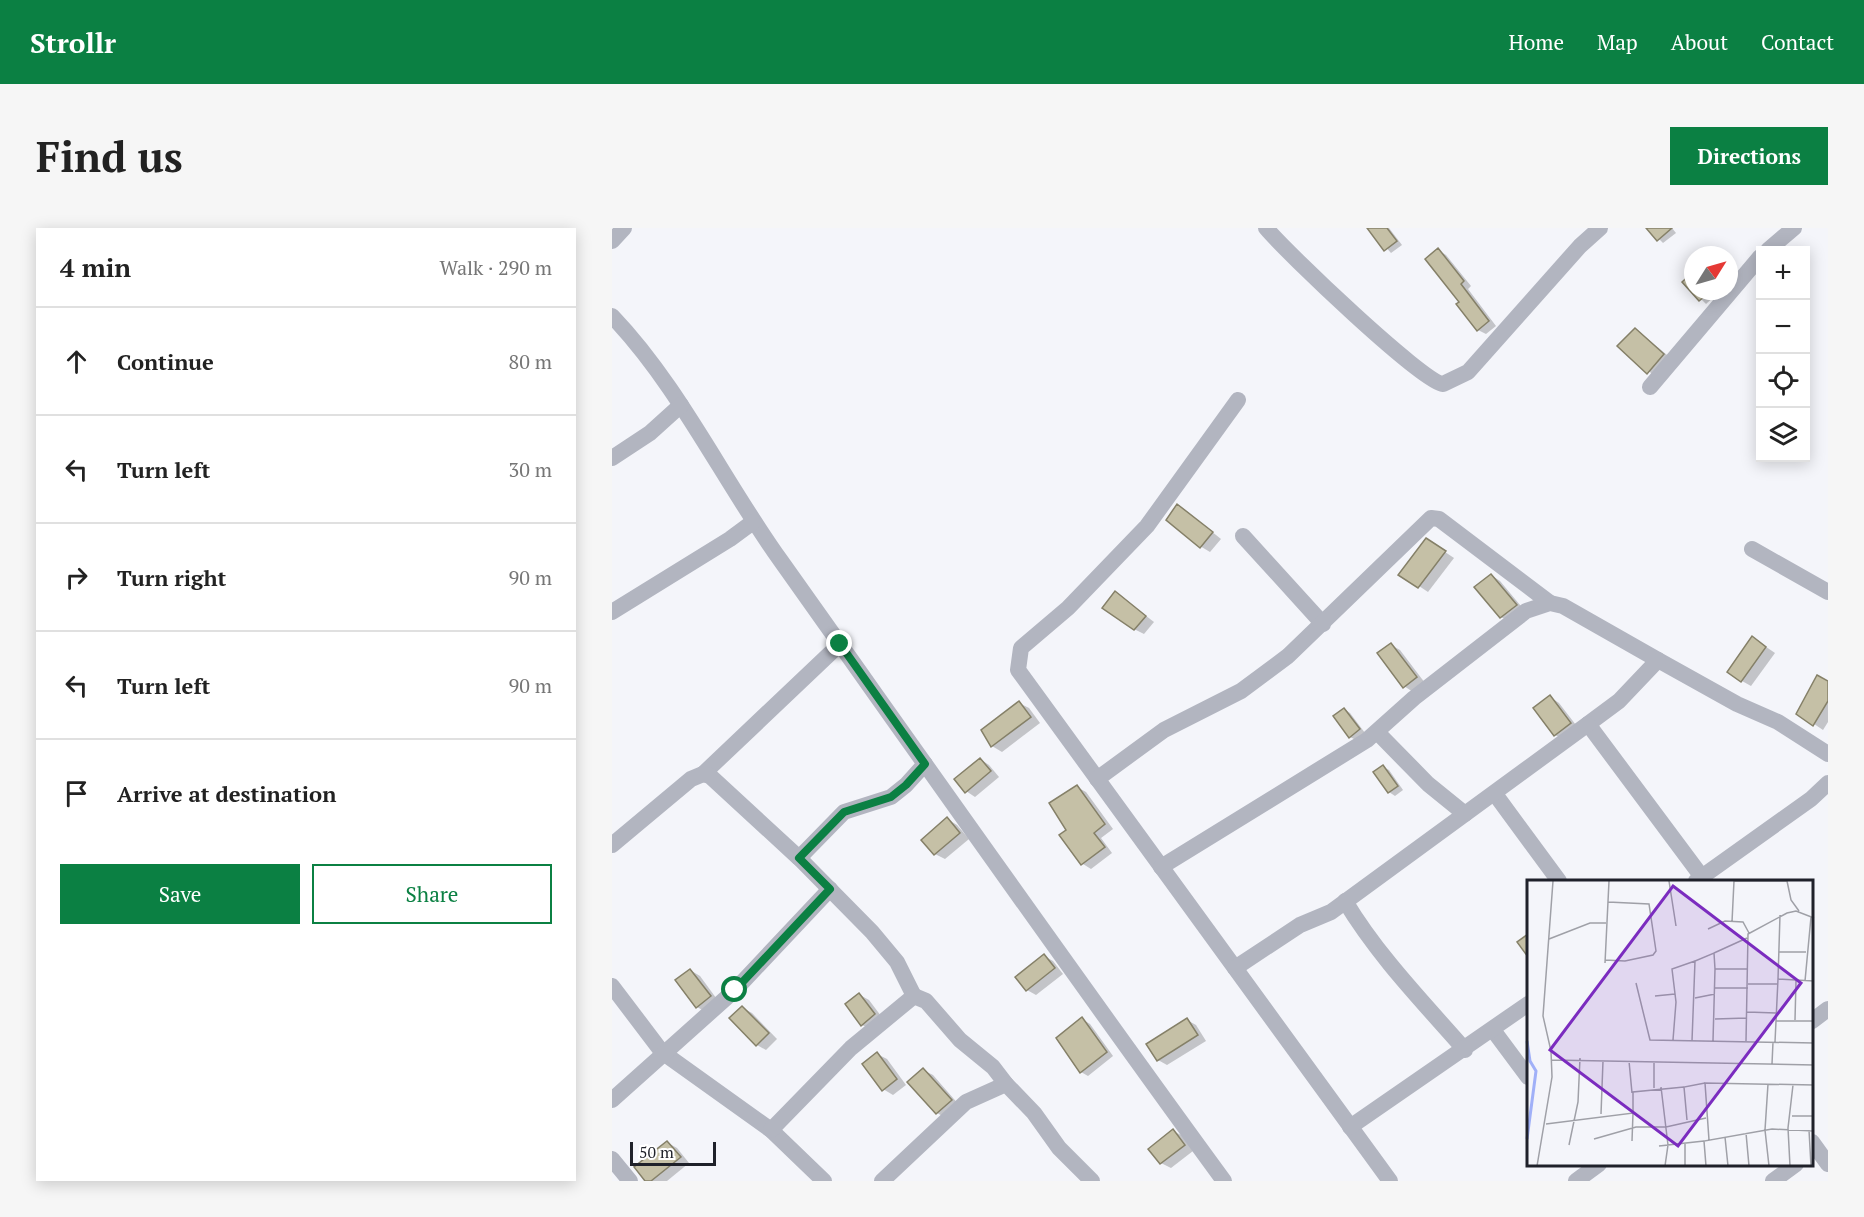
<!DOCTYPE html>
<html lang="en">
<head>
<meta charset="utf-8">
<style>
	:root { --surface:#fff; --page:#f6f6f6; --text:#222; --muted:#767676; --line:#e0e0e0; --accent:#0b8043 }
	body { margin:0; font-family:"PT Serif",serif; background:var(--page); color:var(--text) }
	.controls { position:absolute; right:18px; top:18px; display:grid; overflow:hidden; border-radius:0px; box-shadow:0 3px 15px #0003 }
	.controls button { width:54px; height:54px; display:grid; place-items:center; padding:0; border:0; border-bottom:2px solid var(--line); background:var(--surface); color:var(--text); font:30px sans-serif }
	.compass { position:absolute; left:1072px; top:18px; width:54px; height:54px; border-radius:50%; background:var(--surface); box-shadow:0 3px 15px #0003; rotate:53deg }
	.scale { position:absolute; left:18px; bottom:15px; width:86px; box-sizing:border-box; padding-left:6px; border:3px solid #1f212a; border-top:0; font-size:16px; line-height:21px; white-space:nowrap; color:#1f212a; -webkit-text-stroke:4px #fff; paint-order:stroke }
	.stop { position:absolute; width:18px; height:18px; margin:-14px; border:4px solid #0b8043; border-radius:50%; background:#fff }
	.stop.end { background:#0b8043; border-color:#fff; box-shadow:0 2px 6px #0008 }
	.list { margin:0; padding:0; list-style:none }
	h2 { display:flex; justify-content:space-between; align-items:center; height:78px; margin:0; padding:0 24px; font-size:26px }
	h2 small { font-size:20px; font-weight:400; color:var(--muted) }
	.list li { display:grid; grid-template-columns:39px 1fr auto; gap:18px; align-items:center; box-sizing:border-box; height:108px; padding:0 24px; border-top:2px solid var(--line) }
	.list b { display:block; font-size:22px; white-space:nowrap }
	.list em { font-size:20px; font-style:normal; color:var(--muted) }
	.actions { display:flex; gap:12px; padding:18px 24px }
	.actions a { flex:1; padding:14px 0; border:2px solid var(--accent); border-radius:0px; text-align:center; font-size:21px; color:var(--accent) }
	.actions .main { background:var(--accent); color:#fff }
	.icon { flex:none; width:33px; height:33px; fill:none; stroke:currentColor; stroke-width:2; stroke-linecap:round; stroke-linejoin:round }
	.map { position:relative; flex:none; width:1216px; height:953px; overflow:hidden; border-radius:0px }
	header { display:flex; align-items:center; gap:36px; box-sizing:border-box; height:84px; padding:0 30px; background:var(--accent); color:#fff }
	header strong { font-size:28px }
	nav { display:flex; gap:33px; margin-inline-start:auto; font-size:21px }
	.intro { display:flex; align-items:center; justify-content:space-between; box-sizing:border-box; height:144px; padding:0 36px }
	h1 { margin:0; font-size:42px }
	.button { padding:15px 27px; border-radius:0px; background:var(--accent); color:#fff; font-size:21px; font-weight:700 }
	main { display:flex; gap:36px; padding:0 36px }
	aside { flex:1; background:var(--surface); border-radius:0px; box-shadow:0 3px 15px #0003 }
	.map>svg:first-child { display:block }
	.shadow { fill:#0003 }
	.building { fill:#c5c0a6; stroke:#858068; stroke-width:1.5 }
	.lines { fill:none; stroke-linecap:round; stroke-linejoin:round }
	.minor { stroke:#b2b5c0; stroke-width:16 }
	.route { stroke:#0b8043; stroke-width:8 }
	.inset-river { fill:none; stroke:#a0b0f8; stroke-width:3 }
	.inset-road { fill:none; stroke:#9fa0a7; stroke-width:1.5 }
	.view { fill:#7b2cbf; fill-opacity:0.15; stroke:#7b2cbf; stroke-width:3 }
	.inset-edge { fill:none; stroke:#1f212a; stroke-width:3 }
</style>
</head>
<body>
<header>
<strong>Strollr</strong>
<nav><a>Home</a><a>Map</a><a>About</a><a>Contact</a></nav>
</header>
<div class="intro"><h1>Find us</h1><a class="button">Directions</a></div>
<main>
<aside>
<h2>4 min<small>Walk · 290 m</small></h2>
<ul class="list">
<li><svg class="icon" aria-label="ahead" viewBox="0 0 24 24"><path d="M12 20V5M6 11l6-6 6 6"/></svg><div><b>Continue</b></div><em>80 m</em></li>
<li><svg class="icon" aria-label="left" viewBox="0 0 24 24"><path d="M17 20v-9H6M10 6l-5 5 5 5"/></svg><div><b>Turn left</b></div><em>30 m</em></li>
<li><svg class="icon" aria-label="right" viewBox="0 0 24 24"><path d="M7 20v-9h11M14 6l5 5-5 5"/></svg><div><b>Turn right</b></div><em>90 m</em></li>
<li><svg class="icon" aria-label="left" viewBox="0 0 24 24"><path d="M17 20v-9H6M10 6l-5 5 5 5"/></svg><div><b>Turn left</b></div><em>90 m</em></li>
<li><svg class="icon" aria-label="arrive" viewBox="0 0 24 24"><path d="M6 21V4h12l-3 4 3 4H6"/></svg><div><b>Arrive at destination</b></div></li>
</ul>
<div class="actions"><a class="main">Save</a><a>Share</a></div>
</aside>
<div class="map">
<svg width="1216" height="953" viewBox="0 0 1216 953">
	<rect width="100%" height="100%" fill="#f4f5fa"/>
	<g class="shadow">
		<path d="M 757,0 L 777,0 L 790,17 L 779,25 Z"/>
		<path d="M 1036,0 L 1060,0 L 1064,5 L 1051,15 Z"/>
		<path d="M 826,22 L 834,27 L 859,58 L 856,61 L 884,98 L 874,106 L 866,102 L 849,74 Z"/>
		<path d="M 1081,46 L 1081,63 L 1102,63 L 1105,66 L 1094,76 L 1072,54 Z"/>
		<path d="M 1024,101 L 1061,132 L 1045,150 L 1007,118 Z"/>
		<path d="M 574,283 L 609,311 L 598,324 L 588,318 Z"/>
		<path d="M 824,318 L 842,330 L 816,364 L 807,358 Z"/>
		<path d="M 879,347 L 888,353 L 913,383 L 898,394 L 889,389 Z"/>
		<path d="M 512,371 L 542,394 L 532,406 L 522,401 Z"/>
		<path d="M 1141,410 L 1163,425 L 1139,458 L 1130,453 Z"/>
		<path d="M 779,417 L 788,422 L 813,455 L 801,464 L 792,458 Z"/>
		<path d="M 1206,449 L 1216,454 L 1216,494 L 1211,502 L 1186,485 Z"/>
		<path d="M 938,469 L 947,475 L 967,501 L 953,512 L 943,507 Z"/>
		<path d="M 407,475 L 417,480 L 428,495 L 390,524 L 380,518 L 371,502 Z"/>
		<path d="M 732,481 L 738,485 L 753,505 L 744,512 L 738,509 Z"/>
		<path d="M 368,531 L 377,537 L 387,549 L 363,569 L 354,563 Z"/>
		<path d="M 771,539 L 777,542 L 791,562 L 783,568 L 777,564 L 763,545 Z"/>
		<path d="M 465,559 L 474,564 L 501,601 L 489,610 L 500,625 L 479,641 L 471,636 L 456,602 Z"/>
		<path d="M 335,591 L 345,597 L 357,611 L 333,631 L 323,626 Z"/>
		<path d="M 432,728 L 441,733 L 451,746 L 424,767 L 415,762 Z"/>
		<path d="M 78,742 L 88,748 L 107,774 L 94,784 L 85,779 Z"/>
		<path d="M 248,767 L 257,772 L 272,792 L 260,802 L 250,797 Z"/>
		<path d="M 131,780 L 140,785 L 165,811 L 154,822 L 145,817 Z"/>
		<path d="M 470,791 L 478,796 L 501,828 L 476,848 L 469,844 Z"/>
		<path d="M 575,792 L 584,797 L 594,813 L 555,837 L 546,832 Z"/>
		<path d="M 265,826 L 275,831 L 294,857 L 281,867 L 271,861 Z"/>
		<path d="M 311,842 L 321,847 L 348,878 L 334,890 L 325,885 Z"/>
		<path d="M 561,903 L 571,908 L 581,923 L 559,940 L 549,935 Z"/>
		<path d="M 56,915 L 65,920 L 77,935 L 55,953 L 35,953 Z"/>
	</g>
	<g class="building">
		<path d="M 755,0 L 775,0 L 785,13 L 772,23 Z"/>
		<path d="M 1034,0 L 1060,0 L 1045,13 Z"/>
		<path d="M 826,20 L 852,53 L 849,56 L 877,93 L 865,103 L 844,76 L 847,74 L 813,31 Z"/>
		<path d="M 1081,44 L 1081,63 L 1099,63 L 1087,73 L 1070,54 Z"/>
		<path d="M 1023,100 L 1052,126 L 1035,146 L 1005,118 Z"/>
		<path d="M 565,276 L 601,304 L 588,320 L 554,292 Z"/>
		<path d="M 814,310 L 834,323 L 806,360 L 786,347 Z"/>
		<path d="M 879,346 L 905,377 L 888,390 L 862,359 Z"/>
		<path d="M 503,363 L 534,388 L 522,402 L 490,380 Z"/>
		<path d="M 1140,408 L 1154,419 L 1129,454 L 1115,444 Z"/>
		<path d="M 779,415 L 805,449 L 791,460 L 765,425 Z"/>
		<path d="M 1205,447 L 1216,453 L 1216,473 L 1201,498 L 1184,486 Z"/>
		<path d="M 938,467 L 959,495 L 942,508 L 921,480 Z"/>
		<path d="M 407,473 L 419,489 L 379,519 L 369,502 Z"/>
		<path d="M 732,480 L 748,501 L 737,510 L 721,488 Z"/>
		<path d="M 368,530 L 379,543 L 353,565 L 342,551 Z"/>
		<path d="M 771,537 L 786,558 L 776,565 L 761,544 Z"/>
		<path d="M 465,557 L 493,596 L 482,605 L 493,619 L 469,637 L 447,607 L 454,602 L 437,575 Z"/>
		<path d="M 335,589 L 348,605 L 322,627 L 309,612 Z"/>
		<path d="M 916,706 L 916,729 L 905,714 Z"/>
		<path d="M 432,726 L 443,740 L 414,763 L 403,749 Z"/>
		<path d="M 78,741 L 99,768 L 84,780 L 63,752 Z"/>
		<path d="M 247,765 L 263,786 L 249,798 L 233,776 Z"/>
		<path d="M 130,778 L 157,805 L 144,818 L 117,790 Z"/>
		<path d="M 470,789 L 495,824 L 468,845 L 444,810 Z"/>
		<path d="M 575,790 L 586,807 L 545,833 L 534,816 Z"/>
		<path d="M 265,824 L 285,851 L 270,863 L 250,836 Z"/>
		<path d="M 311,840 L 340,872 L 324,886 L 295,854 Z"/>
		<path d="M 561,901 L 573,917 L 548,936 L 536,921 Z"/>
		<path d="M 55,913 L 69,929 L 39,953 L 33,953 L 22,939 Z"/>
	</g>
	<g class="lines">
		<g class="minor">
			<path d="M 654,0 C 674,24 810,154 831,156 L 856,144 L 968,18 L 988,0"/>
			<path d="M 0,13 L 12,0"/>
			<path d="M 1156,22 L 1182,0"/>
			<path d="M 0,88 C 67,158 112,254 169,333 C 316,540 462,748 612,953"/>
			<path d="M 1038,159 L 1148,29"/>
			<path d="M 626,172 L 535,298 L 456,380 L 409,420 L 406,442 L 778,953"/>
			<path d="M 0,230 L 38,205 L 69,177"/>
			<path d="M 631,308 L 711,396"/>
			<path d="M 1140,321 L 1216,364"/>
			<path d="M 0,384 L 118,311 L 141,294"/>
			<path d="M 1046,432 L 1125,476 L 1166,494 L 1216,526"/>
			<path d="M 765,504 L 816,556 L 853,586"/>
			<path d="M 91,546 L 228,416"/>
			<path d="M 485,551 L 552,502 L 629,463 L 676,428 L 819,290 L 827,291 L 938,375"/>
			<path d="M 883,566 L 947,653"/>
			<path d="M 0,617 L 79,551 L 91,546 L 98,548 L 187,630 L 260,704 L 285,734 L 302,768"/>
			<path d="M 187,630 L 232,584 L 279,569 L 294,557 L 313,536"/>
			<path d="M 549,639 L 755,512 L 802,470 L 914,383 L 938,375 L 951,378 L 1046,432 L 1007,473 L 976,496 L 1090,649"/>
			<path d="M 1084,653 L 1199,571 L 1216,555"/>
			<path d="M 733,673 C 766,728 811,774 853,822"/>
			<path d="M 623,740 L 688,697 L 719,684 L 976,496"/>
			<path d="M 0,758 L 50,824 L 159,902 L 212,953"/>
			<path d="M 1200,793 L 1216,781"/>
			<path d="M 881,802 L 916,849"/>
			<path d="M 0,872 L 123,762 L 218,661"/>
			<path d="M 738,899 L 916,776"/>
			<path d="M 159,902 L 239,820 L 302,768 L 314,773 L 348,812 L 381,839 L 394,856"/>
			<path d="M 1200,914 L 1216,936"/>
			<path d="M 0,931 L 18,953"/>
			<path d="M 270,953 L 354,874 L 394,856 L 422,885 L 447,920 L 480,953"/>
			<path d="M 964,953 L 987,936"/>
			<path d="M 1161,953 L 1184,936"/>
		</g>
	</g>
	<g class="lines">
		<path class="route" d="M 123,762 L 218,661 L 187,630 L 232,584 L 279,569 L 294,557 L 313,536 L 228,416"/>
	</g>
	<g transform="translate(915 652)">
		<rect width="286" height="286" fill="#f4f5fa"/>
		<path class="inset-river" d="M 0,161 L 3,181 L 9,191 L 0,259"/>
		<path class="inset-road" d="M 142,1 L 149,46M 260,1 L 264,20 L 272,31M 205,42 L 207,1 L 260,1M 181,49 L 198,41 L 216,42 L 222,53M 22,59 L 63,43 L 79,43M 252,72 L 279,72M 187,73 L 220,58M 78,80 L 98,81 L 126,75 L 129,71 L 122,24 L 81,22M 78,83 L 82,1M 251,99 L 253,35M 278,101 L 284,37M 109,103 L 123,160 L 287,163M 221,104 L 250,104M 188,108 L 221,108M 128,116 L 148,114M 168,118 L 188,114M 220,132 L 249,133M 188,139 L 220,138M 268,140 L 269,101M 249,141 L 287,141M 146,160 L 149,122 L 145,89 L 168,81M 165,161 L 168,81 L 187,73 L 188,89 L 221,89M 186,161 L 188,89M 219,161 L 221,54 L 260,33 L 269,31 L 287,38M 248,162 L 251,99 L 287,101M 25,180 L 287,185M 102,181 L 105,213M 245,184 L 246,162M 241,204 L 238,250 L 242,286M 127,208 L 127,182M 106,233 L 106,212 L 157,207M 74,234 L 76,181M 265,236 L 287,236M 160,240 L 157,207 L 178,203M 19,244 L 106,233 L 105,261M 282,250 L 284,286M 219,253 L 222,286M 198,257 L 201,286M 67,259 L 109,247 L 139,247 L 179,238M 182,260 L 178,203 L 287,205M 42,265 L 51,222 L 53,178M 132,266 L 141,265 L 134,207M 10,286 L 25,197 L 24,171 L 16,136 L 26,1M 138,286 L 141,265 L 177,261M 158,286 L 158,264M 179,286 L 177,261 L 245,249 L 287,251M 263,286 L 261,248 L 266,205"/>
		<path class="view" d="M 146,6 L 274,103 L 151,266 L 23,170 Z"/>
		<rect width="286" height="286" class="inset-edge"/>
	</g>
</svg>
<div class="controls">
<button>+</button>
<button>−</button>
<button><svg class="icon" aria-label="locate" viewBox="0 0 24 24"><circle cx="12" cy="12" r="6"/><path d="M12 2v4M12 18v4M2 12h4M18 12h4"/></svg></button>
<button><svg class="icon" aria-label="layers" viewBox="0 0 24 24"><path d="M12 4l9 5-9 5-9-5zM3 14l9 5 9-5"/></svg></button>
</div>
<svg class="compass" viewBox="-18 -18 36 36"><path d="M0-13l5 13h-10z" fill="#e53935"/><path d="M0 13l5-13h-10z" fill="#767676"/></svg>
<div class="scale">50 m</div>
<div class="stop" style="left:123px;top:762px"></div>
<div class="stop end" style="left:228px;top:416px"></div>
</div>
</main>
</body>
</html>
